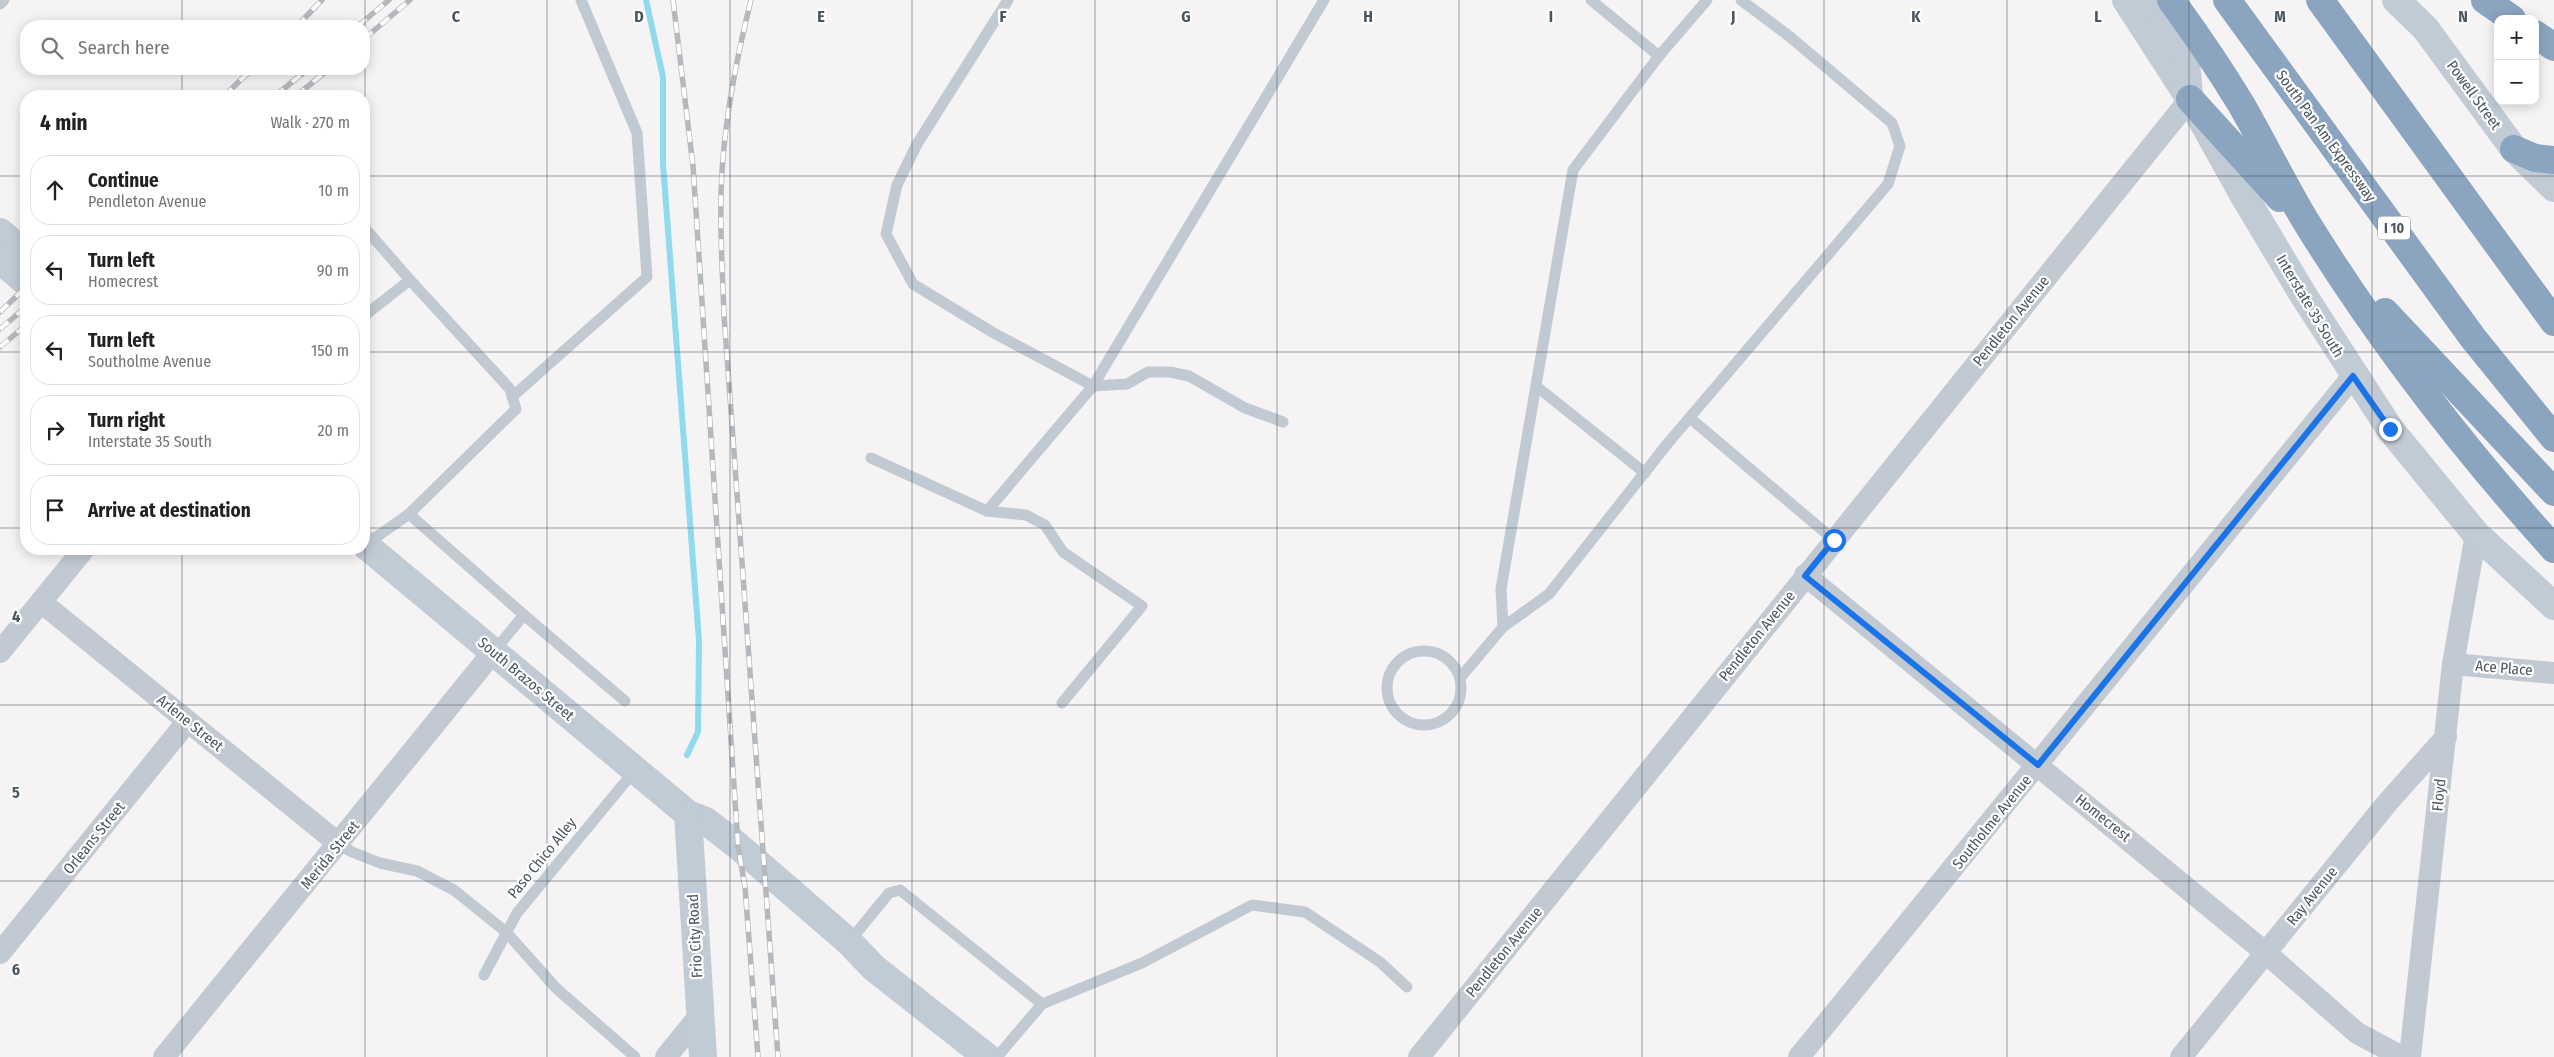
<!DOCTYPE html>
<html lang="en">
<head>
<meta charset="utf-8">
<style>
	:root { --surface:#fff; --page:#f6f6f6; --text:#202124; --muted:#757577; --line:#e0e0e0 }
	body { margin:0; font-family:"Fira Sans Condensed",sans-serif; background:var(--page); color:var(--text) }
	.controls { position:absolute; right:15px; top:15px; display:grid; overflow:hidden; border-radius:10px; box-shadow:0 2px 12px #0003 }
	.controls button { width:45px; height:45px; display:grid; place-items:center; padding:0; border:0; border-bottom:1px solid var(--line); background:var(--surface); color:var(--text); font:25px sans-serif }
	.stop { position:absolute; width:15px; height:15px; margin:-11px; border:4px solid #1a73e8; border-radius:50%; background:#fff }
	.stop.end { background:#1a73e8; border-color:#fff; box-shadow:0 1px 5px #0008 }
	.list { margin:0; padding:0; list-style:none }
	h2 { display:flex; justify-content:space-between; align-items:center; height:65px; margin:0; padding:0 20px; font-size:21px }
	h2 small { font-size:16px; font-weight:400; color:var(--muted) }
	.list li { display:grid; grid-template-columns:32px 1fr auto; gap:15px; align-items:center; box-sizing:border-box; height:70px; margin:0 10px 10px; padding:0 10px; border:1px solid var(--line); border-radius:20px }
	.list b { display:block; font-size:19px; white-space:nowrap }
	.list p { margin:0; font-size:16px; white-space:nowrap; color:var(--muted) }
	.list em { font-size:16px; font-style:normal; color:var(--muted) }
	.icon { flex:none; width:28px; height:28px; fill:none; stroke:currentColor; stroke-width:2; stroke-linecap:round; stroke-linejoin:round }
	.map { position:relative; flex:none; width:2554px; height:1057px; overflow:hidden }
	.search { position:absolute; background:var(--surface); box-shadow:0 2px 12px #0003; left:20px; top:20px; width:350px; height:55px; display:flex; align-items:center; gap:12px; box-sizing:border-box; padding:0 18px; border-radius:20px; color:var(--muted); font-size:19px }
	.panel { position:absolute; background:var(--surface); box-shadow:0 2px 12px #0003; left:20px; top:90px; width:350px; height:465px; border-radius:20px }
	.map>svg:first-child { display:block }
	.lines { fill:none; stroke-linecap:round; stroke-linejoin:round }
	.stream { stroke:#90daee; stroke-width:6 }
	.lane { stroke:#c1cad2; stroke-width:11 }
	.street { stroke:#c1cad2; stroke-width:22 }
	.secondary { stroke:#c1cbd6; stroke-width:28 }
	.highway { stroke:#8ba5c1; stroke-width:28 }
	.rail-casing { stroke:#b5b8bd; stroke-width:5.5 }
	.rail { stroke:#fff; stroke-width:4; stroke-dasharray:11; stroke-linecap:butt }
	.route { stroke:#1a73e8; stroke-width:6 }
	.grid { fill:none; stroke:#4a5661; stroke-width:1; stroke-opacity:0.55 }
	.labels { text-anchor:middle; stroke-width:4.5; stroke-linejoin:round; paint-order:stroke }
	.shield { fill:#fff; stroke:#808990; stroke-width:1 }
	.shield-label { font-size:14px; font-weight:bold; fill:#4a5661 }
	.street-label { font-size:15px; fill:#4a5661; stroke:#fff }
	.grid-label { font-size:16px; text-anchor:middle; font-weight:bold; fill:#4a5661; stroke:#fff; stroke-width:4.5; stroke-linejoin:round; paint-order:stroke }
</style>
</head>
<body>
<div class="map">
<svg width="2554" height="1057" viewBox="0 0 2554 1057">
	<rect width="100%" height="100%" fill="#f5f3f3"/>
	<g class="lines">
		<path class="stream" d="M 646,0 L 663,77 L 663,164 L 699,641 L 698,732 L 687,755"/>
		<g class="lane">
			<path d="M 1008,0 L 917,144 L 897,185 L 886,234 L 913,284 L 992,332 L 1093,386 L 1127,384 L 1148,372 L 1170,372 L 1189,376 L 1245,408 L 1283,422"/>
			<path d="M 0,4 L 4,0"/>
			<path d="M 1659,56 L 1707,0"/>
			<path d="M 364,227 L 410,280"/>
			<path d="M 364,316 L 410,280 L 510,389 L 516,409 L 409,514 L 524,615"/>
			<path d="M 1536,386 L 1645,473"/>
			<path d="M 512,397 L 647,277 L 637,133 L 581,0"/>
			<path d="M 1690,418 L 1834,540"/>
			<path d="M 871,458 L 987,511 L 1093,386 L 1324,0"/>
			<path d="M 987,511 L 1026,515 L 1045,525 L 1063,552 L 1142,606 L 1062,703"/>
			<path d="M 365,545 L 409,514"/>
			<path d="M 1503,627 L 1549,594 L 1668,443 L 1888,184 L 1900,146 L 1892,123 L 1789,36 L 1741,0"/>
			<path d="M 494,651 L 524,615 L 625,701"/>
			<circle cx="1424" cy="688" r="37"/>
			<path d="M 1460,678 L 1503,627 L 1501,589 L 1573,170 L 1659,56 L 1591,0"/>
			<path d="M 339,844 L 352,852 L 380,863 L 417,871 L 454,890 L 506,932 L 556,988 L 635,1057"/>
			<path d="M 849,942 L 889,893 L 900,890 L 1042,1004"/>
			<path d="M 484,975 L 517,913 L 636,769"/>
			<path d="M 997,1057 L 1042,1004 L 1142,963 L 1252,905 L 1305,912 L 1380,962 L 1407,987"/>
		</g>
		<g class="street">
			<path d="M 1805,575 L 2266,953 L 2357,1033 L 2402,1057"/>
			<path d="M 41,602 L 339,844"/>
			<path d="M 0,652 L 84,549"/>
			<path d="M 2453,664 L 2554,673"/>
			<path d="M 0,953 L 187,722"/>
			<path d="M 164,1057 L 494,651"/>
			<path d="M 666,1057 L 700,1015"/>
			<path d="M 1419,1057 L 2190,99"/>
			<path d="M 1799,1057 L 2353,376"/>
			<path d="M 2181,1057 L 2388,802 L 2446,737"/>
			<path d="M 2410,1057 L 2453,664 L 2476,534"/>
		</g>
		<g class="secondary">
			<path d="M 2126,0 L 2190,99 L 2244,196 L 2302,293 L 2390,429 L 2476,534 L 2554,606"/>
			<path d="M 2154,0 L 2185,50 L 2189,95"/>
			<path d="M 2396,0 L 2425,28 L 2514,149 L 2554,188"/>
			<path d="M 0,232 L 26,254"/>
			<path d="M 0,260 L 26,282"/>
			<path d="M 364,544 L 688,814 L 706,821 L 738,846 L 849,942 L 874,968 L 987,1057"/>
			<path d="M 688,814 L 703,1057"/>
		</g>
		<g class="highway">
			<path d="M 2171,0 C 2196,34 2219,68 2241,104 C 2263,142 2282,182 2305,220 C 2377,337 2462,447 2554,549"/>
			<path d="M 2227,0 L 2473,338 L 2554,438"/>
			<path d="M 2320,0 L 2554,322"/>
			<path d="M 2485,0 L 2512,19"/>
			<path d="M 2535,34 L 2554,47"/>
			<path d="M 2190,99 L 2280,198"/>
			<path d="M 2514,149 L 2535,158 L 2554,160"/>
			<path d="M 2385,312 L 2554,492"/>
		</g>
		<defs>
			<g id="rail">
				<path d="M 673,0 L 693,166 L 738,846 L 745,887 L 758,1057"/>
				<path d="M 751,0 C 739,48 729,97 724,147 C 718,203 722,259 724,315 L 778,1057"/>
				<path d="M 297,26 L 322,0"/>
				<path d="M 358,26 L 389,0"/>
				<path d="M 364,39 L 410,0"/>
				<path d="M 224,96 L 252,69"/>
				<path d="M 275,96 L 308,69"/>
				<path d="M 296,96 L 329,69"/>
				<path d="M 0,312 L 26,287"/>
				<path d="M 0,329 L 26,307"/>
				<path d="M 0,347 L 26,325"/>
			</g>
		</defs>
		<use href="#rail" class="rail-casing"/>
		<use href="#rail" class="rail"/>
	</g>
	<g class="lines">
		<path class="route" d="M 1834,540 L 1805,576 L 2038,765 L 2353,376 L 2390,429"/>
	</g>
	<path class="grid" d="M 182,0 L 182,26M 365,0 L 365,1057M 547,0 L 547,1057M 730,0 L 730,1057M 912,0 L 912,1057M 1095,0 L 1095,1057M 1277,0 L 1277,1057M 1459,0 L 1459,1057M 1642,0 L 1642,1057M 1824,0 L 1824,1057M 2007,0 L 2007,1057M 2189,0 L 2189,1057M 2372,0 L 2372,1057M 182,69 L 182,96M 0,176 L 26,176M 364,176 L 2554,176M 0,352 L 26,352M 364,352 L 2554,352M 0,528 L 26,528M 364,528 L 2554,528M 182,549 L 182,1057M 0,705 L 2554,705M 0,881 L 2554,881"/>
	<g class="labels">
		<rect class="shield" x="2378" y="216.5" width="32" height="23" rx="4"/>
		<g class="shield-label">
			<text x="2394" y="233">I 10</text>
		</g>
		<g class="street-label">
			<text transform="translate(2474 95) rotate(54)" y="5">Powell Street</text>
			<text transform="translate(2326 136) rotate(54)" y="5">South Pan Am Expressway</text>
			<text transform="translate(2310 306) rotate(59)" y="5">Interstate 35 South</text>
			<text transform="translate(2011 321) rotate(-51)" y="5">Pendleton Avenue</text>
			<text transform="translate(1757 636) rotate(-51)" y="5">Pendleton Avenue</text>
			<text transform="translate(2504 668) rotate(5)" y="5">Ace Place</text>
			<text transform="translate(526 679) rotate(40)" y="5">South Brazos Street</text>
			<text transform="translate(190 723) rotate(39)" y="5">Arlene Street</text>
			<text transform="translate(2439 795) rotate(-84)" y="5">Floyd</text>
			<text transform="translate(2103 818) rotate(39)" y="5">Homecrest</text>
			<text transform="translate(1992 822) rotate(-51)" y="5">Southolme Avenue</text>
			<text transform="translate(94 838) rotate(-51)" y="5">Orleans Street</text>
			<text transform="translate(330 855) rotate(-51)" y="5">Merida Street</text>
			<text transform="translate(542 858) rotate(-51)" y="5">Paso Chico Alley</text>
			<text transform="translate(2312 896) rotate(-51)" y="5">Ray Avenue</text>
			<text transform="translate(695 936) rotate(-93)" y="5">Frio City Road</text>
			<text transform="translate(1504 952) rotate(-51)" y="5">Pendleton Avenue</text>
		</g>
	</g>
	<g class="grid-label">
		<text x="456" y="22">C</text>
		<text x="639" y="22">D</text>
		<text x="821" y="22">E</text>
		<text x="1003" y="22">F</text>
		<text x="1186" y="22">G</text>
		<text x="1368" y="22">H</text>
		<text x="1551" y="22">I</text>
		<text x="1733" y="22">J</text>
		<text x="1916" y="22">K</text>
		<text x="2098" y="22">L</text>
		<text x="2280" y="22">M</text>
		<text x="2463" y="22">N</text>
		<text x="16" y="622">4</text>
		<text x="16" y="798">5</text>
		<text x="16" y="975">6</text>
	</g>
</svg>
<div class="controls">
<button>+</button>
<button>−</button>
</div>
<div class="stop" style="left:1834px;top:540px"></div>
<div class="stop end" style="left:2390px;top:429px"></div>
<div class="search"><svg class="icon" aria-label="search" viewBox="0 0 24 24"><circle cx="10" cy="10" r="6"/><path d="M15 15l6 6"/></svg>Search here</div>
<section class="panel">
<h2>4 min<small>Walk · 270 m</small></h2>
<ul class="list">
<li><svg class="icon" aria-label="ahead" viewBox="0 0 24 24"><path d="M12 20V5M6 11l6-6 6 6"/></svg><div><b>Continue</b><p>Pendleton Avenue</p></div><em>10 m</em></li>
<li><svg class="icon" aria-label="left" viewBox="0 0 24 24"><path d="M17 20v-9H6M10 6l-5 5 5 5"/></svg><div><b>Turn left</b><p>Homecrest</p></div><em>90 m</em></li>
<li><svg class="icon" aria-label="left" viewBox="0 0 24 24"><path d="M17 20v-9H6M10 6l-5 5 5 5"/></svg><div><b>Turn left</b><p>Southolme Avenue</p></div><em>150 m</em></li>
<li><svg class="icon" aria-label="right" viewBox="0 0 24 24"><path d="M7 20v-9h11M14 6l5 5-5 5"/></svg><div><b>Turn right</b><p>Interstate 35 South</p></div><em>20 m</em></li>
<li><svg class="icon" aria-label="arrive" viewBox="0 0 24 24"><path d="M6 21V4h12l-3 4 3 4H6"/></svg><div><b>Arrive at destination</b></div></li>
</ul>
</section>
</div>
</body>
</html>
